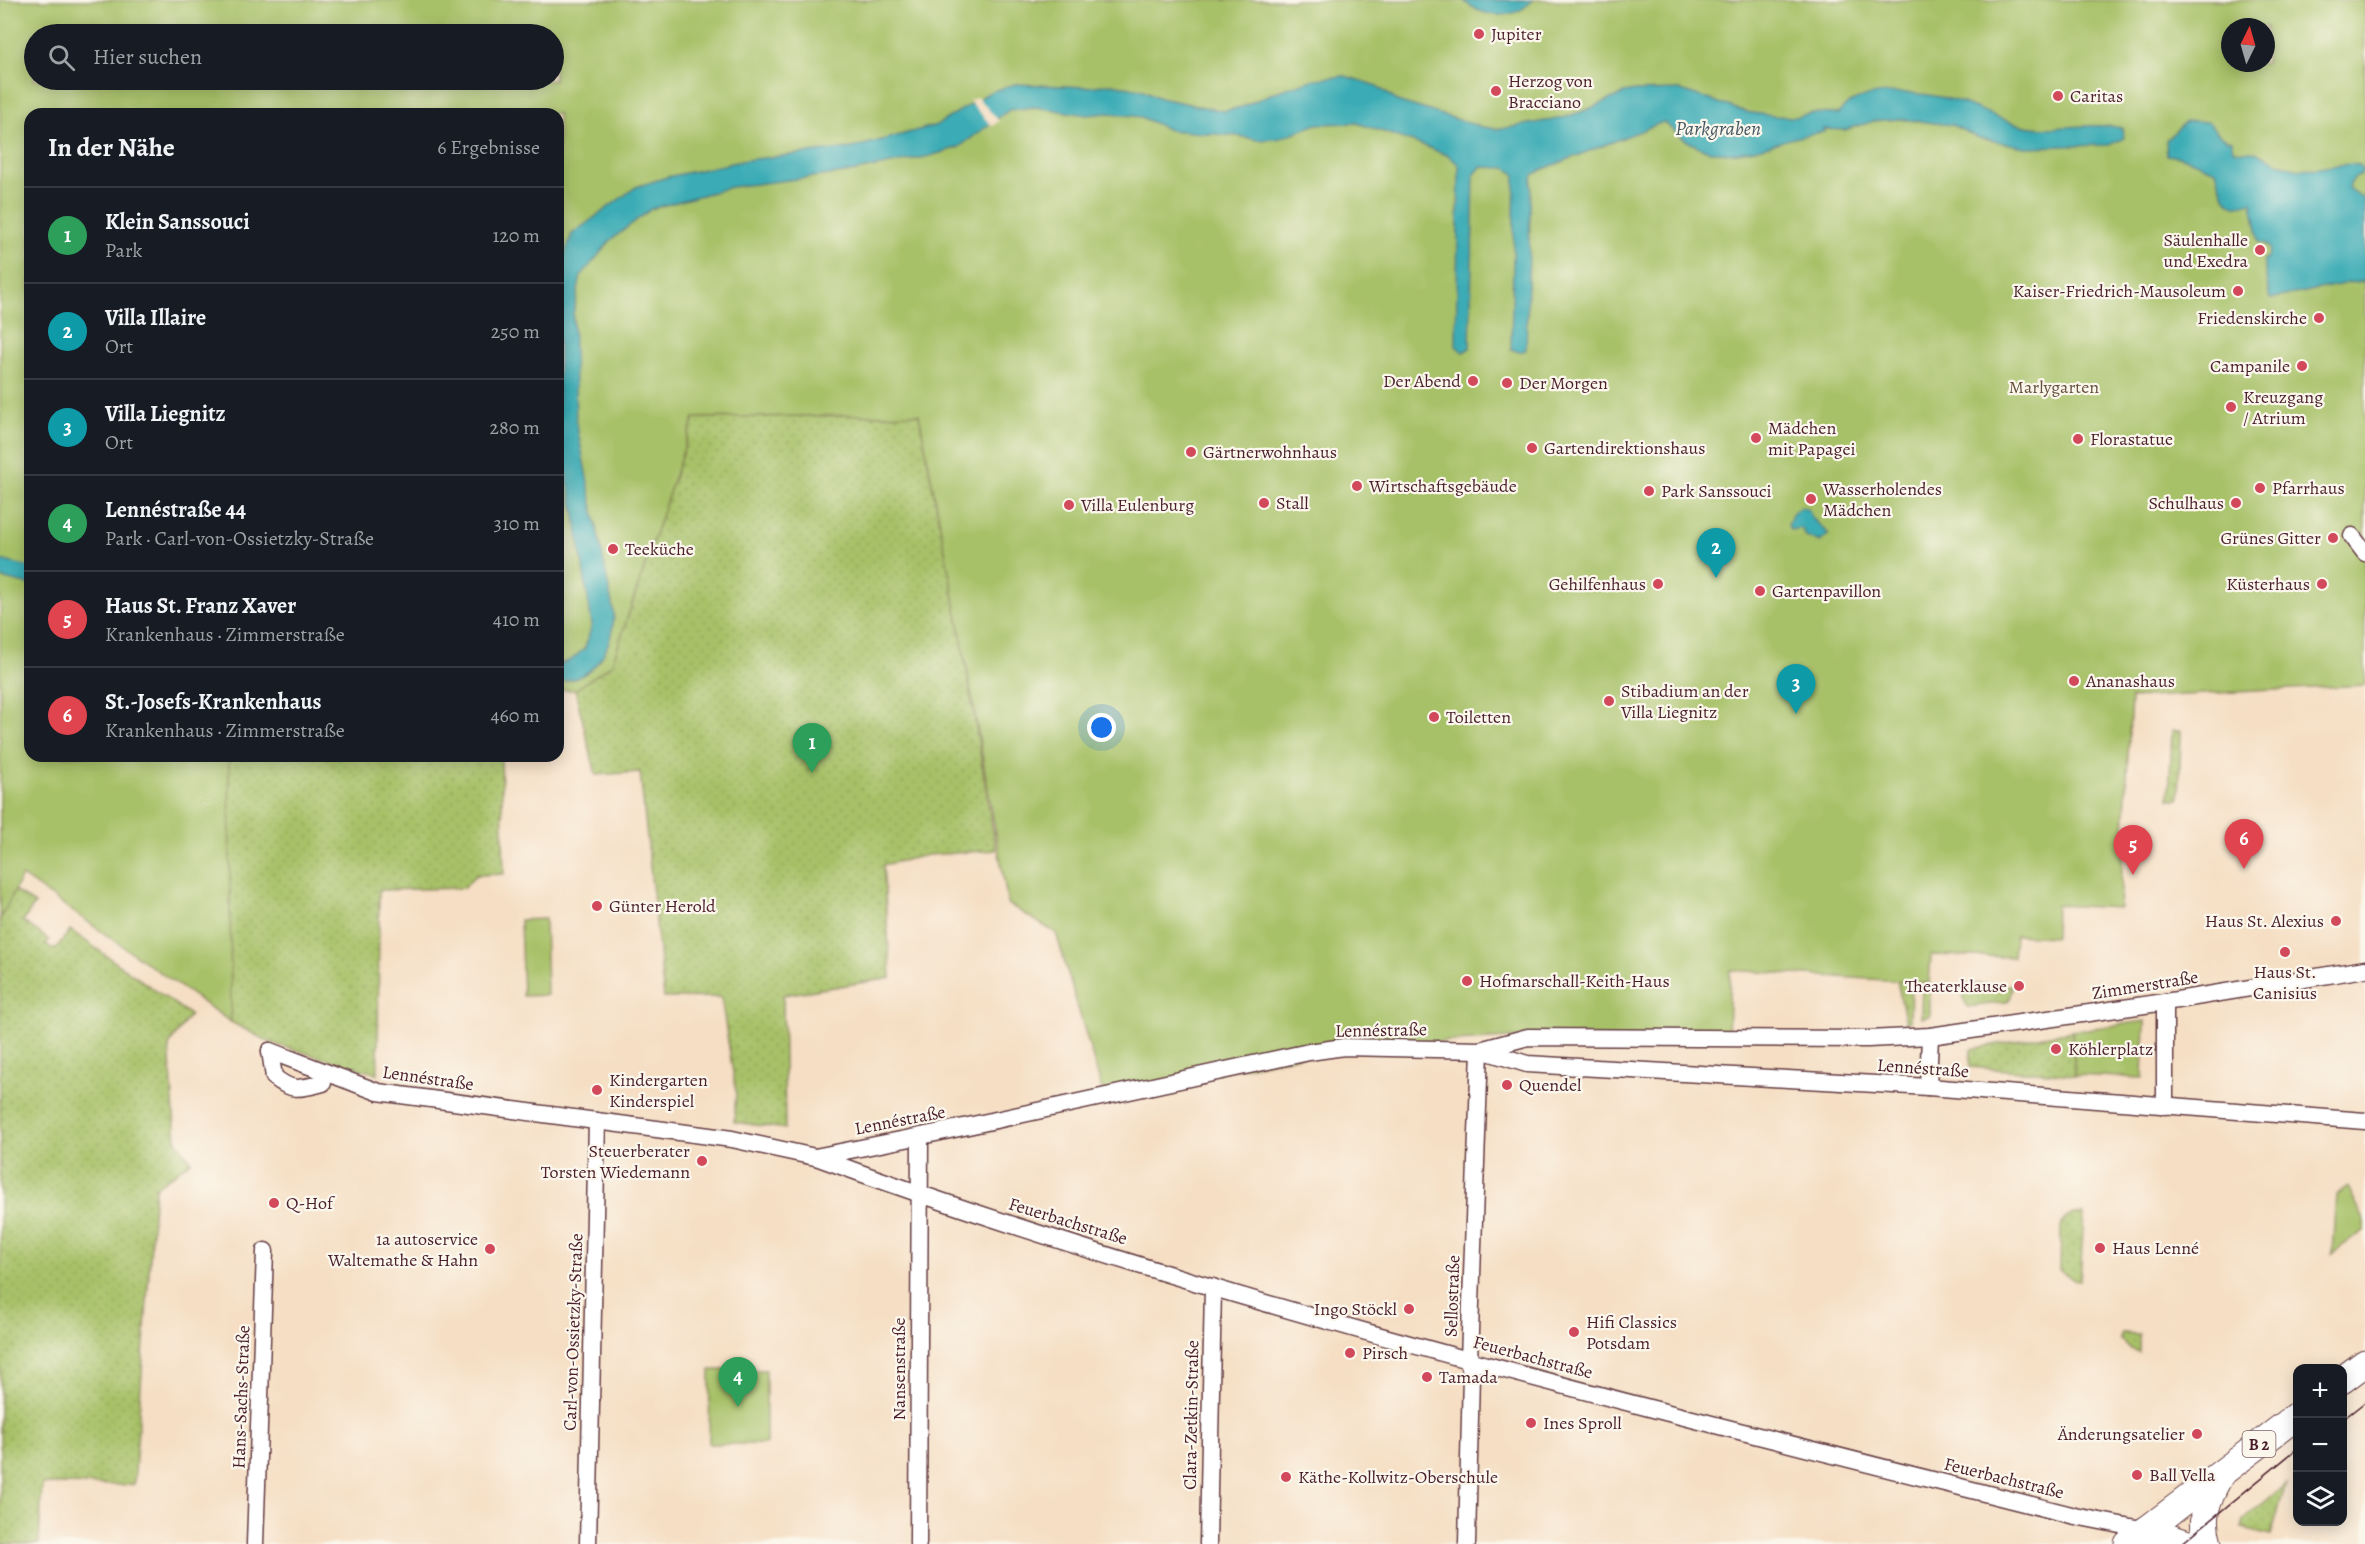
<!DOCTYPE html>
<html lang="de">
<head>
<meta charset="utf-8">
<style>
	:root { --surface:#171b24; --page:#242831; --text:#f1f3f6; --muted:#9ea1a6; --line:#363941; --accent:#d1495b }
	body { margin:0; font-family:Alegreya,serif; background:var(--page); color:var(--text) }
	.controls { position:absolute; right:18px; bottom:18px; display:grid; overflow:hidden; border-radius:12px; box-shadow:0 3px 15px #0003 }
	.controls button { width:54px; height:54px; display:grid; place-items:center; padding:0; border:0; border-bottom:2px solid var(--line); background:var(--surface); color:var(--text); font:30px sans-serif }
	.compass { position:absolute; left:2221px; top:18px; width:54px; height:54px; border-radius:50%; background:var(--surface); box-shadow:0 3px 15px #0003; rotate:5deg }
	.you { position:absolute; left:1102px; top:728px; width:21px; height:21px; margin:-15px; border:4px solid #fff; border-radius:50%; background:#1a73e8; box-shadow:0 0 0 9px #1a73e833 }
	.badge { display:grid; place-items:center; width:39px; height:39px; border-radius:50%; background:var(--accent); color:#fff; font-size:20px; font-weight:700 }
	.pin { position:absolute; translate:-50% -50px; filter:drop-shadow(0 2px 3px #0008) }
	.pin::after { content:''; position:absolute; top:32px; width:21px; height:18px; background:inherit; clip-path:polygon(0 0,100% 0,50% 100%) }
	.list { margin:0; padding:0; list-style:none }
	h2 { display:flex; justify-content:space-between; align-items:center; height:78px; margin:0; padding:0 24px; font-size:26px }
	h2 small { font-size:20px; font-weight:400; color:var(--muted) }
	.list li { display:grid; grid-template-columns:39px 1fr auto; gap:18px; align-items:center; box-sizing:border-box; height:96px; padding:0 24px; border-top:2px solid var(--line) }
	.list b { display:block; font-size:22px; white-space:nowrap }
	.list p { margin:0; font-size:20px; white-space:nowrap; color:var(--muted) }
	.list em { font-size:20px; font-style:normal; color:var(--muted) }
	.icon { flex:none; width:33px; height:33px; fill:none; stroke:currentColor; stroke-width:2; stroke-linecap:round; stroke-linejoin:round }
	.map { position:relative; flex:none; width:2365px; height:1544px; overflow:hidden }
	.search { position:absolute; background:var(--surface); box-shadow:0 3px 15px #0003; left:24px; top:24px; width:540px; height:66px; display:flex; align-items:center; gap:15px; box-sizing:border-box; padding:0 21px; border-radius:33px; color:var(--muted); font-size:22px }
	.panel { position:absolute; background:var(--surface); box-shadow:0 3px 15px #0003; left:24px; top:108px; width:540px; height:654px; border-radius:18px }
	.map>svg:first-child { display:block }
	.grass { fill:url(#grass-dots); stroke:#787049; stroke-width:1.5 }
	.park { fill:#a7c167; stroke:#787049; stroke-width:1.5; fill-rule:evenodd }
	.water { fill:#3bacb5; stroke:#426670; stroke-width:1.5 }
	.pier { fill:#f5dec3 }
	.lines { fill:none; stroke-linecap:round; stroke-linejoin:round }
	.minor-casing { stroke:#643c42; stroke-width:19 }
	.primary-casing { stroke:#643c42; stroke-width:29 }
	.minor { stroke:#fff; stroke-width:16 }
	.primary { stroke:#fff; stroke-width:27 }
	.tram { stroke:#4a1f2b; stroke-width:1.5 }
	.poi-dot { fill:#d1495b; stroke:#fbf7ec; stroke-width:2 }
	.labels { text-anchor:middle; stroke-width:4.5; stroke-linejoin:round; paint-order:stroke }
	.shield { fill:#fbf7ec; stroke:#7f6065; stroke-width:1.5 }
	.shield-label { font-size:16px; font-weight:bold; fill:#4a1f2b }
	.poi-label { font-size:18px; fill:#4a1f2b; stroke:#fbf7ec; text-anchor:start }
	.park-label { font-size:18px; fill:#66503d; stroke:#fbf7ec }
	.street-label { font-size:18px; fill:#4a1f2b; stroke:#fbf7ec }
	.water-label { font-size:20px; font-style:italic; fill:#445762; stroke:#fbf7ec }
</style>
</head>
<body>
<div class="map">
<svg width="2365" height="1544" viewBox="0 0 2365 1544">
	<defs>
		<pattern id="grass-dots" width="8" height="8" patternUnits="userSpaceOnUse" patternTransform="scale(1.5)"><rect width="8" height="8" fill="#a7c167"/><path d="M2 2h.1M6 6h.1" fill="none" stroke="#91a55a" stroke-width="1.8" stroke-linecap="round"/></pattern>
	</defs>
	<rect width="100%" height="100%" fill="#fbf7ec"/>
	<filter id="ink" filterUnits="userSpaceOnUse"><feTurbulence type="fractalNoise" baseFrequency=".0167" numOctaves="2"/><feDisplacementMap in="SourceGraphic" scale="12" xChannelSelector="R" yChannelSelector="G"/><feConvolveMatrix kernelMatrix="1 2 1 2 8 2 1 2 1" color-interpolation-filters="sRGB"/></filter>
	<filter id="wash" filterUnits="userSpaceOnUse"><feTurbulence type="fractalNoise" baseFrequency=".008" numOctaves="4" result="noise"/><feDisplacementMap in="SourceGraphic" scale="24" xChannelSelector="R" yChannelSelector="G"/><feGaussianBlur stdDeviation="1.35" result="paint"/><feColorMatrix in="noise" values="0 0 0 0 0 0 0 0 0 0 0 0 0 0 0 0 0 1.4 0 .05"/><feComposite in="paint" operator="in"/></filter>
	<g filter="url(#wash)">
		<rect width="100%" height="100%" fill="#f5dec3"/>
		<g class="grass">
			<path d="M 919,414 L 961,635 L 996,850 L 928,855 L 883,865 L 891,978 L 783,995 L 785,1129 L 734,1122 L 736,1092 L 721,997 L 664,998 L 640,772 L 596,775 L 575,690 L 612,664 L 694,418 Z"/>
			<path d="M 2172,731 L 2181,731 L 2179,799 L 2169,799 Z"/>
			<path d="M 215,756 L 501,756 L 504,874 L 476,875 L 464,888 L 379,890 L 378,1074 L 271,1043 L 231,1022 L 111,937 Z"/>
			<path d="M 13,890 L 35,904 L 23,921 L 49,940 L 46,944 L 55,950 L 70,930 L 190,1015 L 169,1045 L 176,1140 L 191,1161 L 155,1188 L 134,1485 L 42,1484 L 39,1544 L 0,1544 L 0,918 Z"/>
			<path d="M 1897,981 L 1911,982 L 1910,1021 L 1906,1023 Z"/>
			<path d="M 1922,983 L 1930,984 L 1930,1016 L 1921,1018 Z"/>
			<path d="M 1964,984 L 2012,985 L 2011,997 L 2007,1002 L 1968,1007 L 1963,998 Z"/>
			<path d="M 2072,1031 L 2075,1075 L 1970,1067 L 1971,1049 Z"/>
			<path d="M 2073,1214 L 2084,1214 L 2080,1280 C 2071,1280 2066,1276 2060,1269 L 2061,1226 L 2065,1219 Z"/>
			<path d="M 2122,1333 L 2139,1334 L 2139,1352 L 2130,1349 L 2120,1339 Z"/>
			<path d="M 2286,1484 L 2271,1535 L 2243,1528 L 2243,1520 Z"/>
		</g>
		<g class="park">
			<path d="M 0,0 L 2365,0 L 2365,685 L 2131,698 L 2120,908 L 2056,905 L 2055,937 L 2015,935 L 2013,957 L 1931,955 L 1929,983 L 1730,970 L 1728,1038 L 1528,1037 L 1344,1047 L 1104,1096 L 1056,933 L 1008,904 L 961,635 L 919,414 L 694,418 L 612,664 L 575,690 L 558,690 L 558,114 L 30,114 L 30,756 L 229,756 L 231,1022 L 22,876 L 0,919 ZM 2230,27 L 2266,27 L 2266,63 L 2230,63 ZM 34,34 L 554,34 L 554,80 L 34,80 Z"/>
			<path d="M 545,919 L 547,995 L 523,996 L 520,920 Z"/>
			<path d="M 2145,1021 L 2143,1078 L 2075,1075 L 2072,1031 Z"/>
			<path d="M 2348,1187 L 2365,1222 L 2365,1230 L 2332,1253 L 2336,1195 Z"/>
			<path d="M 710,1370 L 766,1370 L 766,1444 L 709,1444 Z"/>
		</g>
		<g class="water">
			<path d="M 1463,0 L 1533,0 C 1513,21 1484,19 1463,0 Z"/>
			<path d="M 1345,76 L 1377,86 L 1397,101 L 1482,127 L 1500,129 L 1563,118 L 1589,109 L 1624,93 L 1635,91 L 1681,90 L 1746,112 L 1774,116 L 1795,117 L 1811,113 L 1838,114 C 1859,84 1925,92 1956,101 C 1978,107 1998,120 2021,125 C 2054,133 2088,121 2122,128 L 2124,138 L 2109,145 L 2025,147 L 1979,138 L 1952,125 L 1899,119 L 1874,121 L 1845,130 L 1823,129 L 1824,132 C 1782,135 1734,168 1693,144 C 1682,139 1672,129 1663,122 L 1541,170 L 1533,175 L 1531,182 L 1526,350 L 1519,352 L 1511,349 L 1515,174 L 1506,168 L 1481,167 L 1474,175 L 1470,348 L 1463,352 L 1456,346 L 1459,165 L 1449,156 L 1425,146 L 1357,123 L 1317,124 L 1277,139 L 1258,140 L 1238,136 L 1169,130 L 1141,117 L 1108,113 L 1087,115 L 1035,107 L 1009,110 L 959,147 L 930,156 L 846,173 L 731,187 L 651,209 L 611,240 L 581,276 L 573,314 L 576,422 L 614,614 C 612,649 596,679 558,682 L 558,665 L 571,660 L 585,648 L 592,625 L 574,510 L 558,440 L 558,272 L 572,234 L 636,187 L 667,177 L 746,160 L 852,148 L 937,125 L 990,92 L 1015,84 L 1087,87 L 1111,84 L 1141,89 L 1160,98 L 1223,111 L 1242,107 L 1275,92 L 1315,79 Z"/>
			<path d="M 2195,121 L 2209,122 C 2215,131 2221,139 2233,141 L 2233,150 C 2240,151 2249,150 2256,152 C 2270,157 2281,165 2295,168 C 2318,172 2338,161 2360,165 L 2363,172 L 2354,178 L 2348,188 L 2365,200 L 2365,281 L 2354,283 L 2353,282 L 2270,299 L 2263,260 L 2268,257 L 2270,249 L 2266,244 L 2259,242 L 2252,202 C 2247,203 2241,205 2238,205 C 2223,207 2219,180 2216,170 L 2185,158 L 2167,155 L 2166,140 L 2185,122 Z"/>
			<path d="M 1802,507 L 1809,510 L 1811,517 L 1829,534 L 1820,542 L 1806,536 L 1801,528 L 1790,530 L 1788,524 L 1793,513 Z"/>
			<path d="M 0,560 L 30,567 L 30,585 L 0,578 Z"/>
		</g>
		<path class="pier" d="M 977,97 L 999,121 L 992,126 L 969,101 Z"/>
	</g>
	<g filter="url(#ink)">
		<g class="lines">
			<defs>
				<g id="minor">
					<path d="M 2352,536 L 2365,553"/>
					<path d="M 2165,1002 L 2165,1106"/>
					<path d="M 1481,1050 L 1527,1064 L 1928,1087 L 2365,1121"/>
					<path d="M 270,1051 L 378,1092 L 732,1139 L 815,1157 L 936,1133 L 1309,1052 L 1344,1047 L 1480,1050 L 1528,1037 L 1868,1039 L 1930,1036 L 2165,1002 L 2365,969"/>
					<path d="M 270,1051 L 274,1077 C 292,1092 300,1089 323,1083"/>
					<path d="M 1928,1087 L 1930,1036"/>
					<path d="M 816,1157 C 1226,1307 1653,1409 2075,1516 L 2146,1530"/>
					<path d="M 255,1544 L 265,1251"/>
					<path d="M 588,1544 L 597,1121"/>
					<path d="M 918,1544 L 920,1137"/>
					<path d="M 1208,1544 L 1213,1287"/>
					<path d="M 1467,1544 L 1471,1374 L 1469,1360 L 1480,1050"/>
				</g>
				<g id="primary">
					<path d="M 2342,1380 L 2365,1363"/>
					<path d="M 2146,1530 L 2188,1544"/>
					<path d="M 2128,1544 L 2298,1415"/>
					<path d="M 2208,1544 C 2200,1518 2206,1500 2219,1477"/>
				</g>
			</defs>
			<use href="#minor" class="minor-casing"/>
			<use href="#primary" class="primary-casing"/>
			<use href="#minor" class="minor"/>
			<use href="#primary" class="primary"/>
			<g class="tram">
				<path d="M 2342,1420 L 2365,1402"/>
				<path d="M 2181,1544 L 2298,1448"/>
			</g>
		</g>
	</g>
	<g class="poi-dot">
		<circle cx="1479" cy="34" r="6"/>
		<circle cx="1496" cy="91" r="6"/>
		<circle cx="2058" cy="96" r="6"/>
		<circle cx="2260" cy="250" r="6"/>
		<circle cx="2238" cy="291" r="6"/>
		<circle cx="2319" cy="318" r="6"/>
		<circle cx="2302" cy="366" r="6"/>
		<circle cx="1473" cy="381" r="6"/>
		<circle cx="1507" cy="383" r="6"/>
		<circle cx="2231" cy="407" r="6"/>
		<circle cx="1756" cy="438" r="6"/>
		<circle cx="2078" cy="439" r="6"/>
		<circle cx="1532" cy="448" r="6"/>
		<circle cx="1191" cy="452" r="6"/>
		<circle cx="1357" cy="486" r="6"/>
		<circle cx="2260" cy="488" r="6"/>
		<circle cx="1649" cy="491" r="6"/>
		<circle cx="1811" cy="499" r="6"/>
		<circle cx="1264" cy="503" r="6"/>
		<circle cx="2236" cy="503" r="6"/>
		<circle cx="1069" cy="505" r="6"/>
		<circle cx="2333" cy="538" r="6"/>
		<circle cx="613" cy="549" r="6"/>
		<circle cx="1658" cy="584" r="6"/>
		<circle cx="2322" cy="584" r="6"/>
		<circle cx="1760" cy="591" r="6"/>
		<circle cx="2074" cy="681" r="6"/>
		<circle cx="1609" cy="701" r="6"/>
		<circle cx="1434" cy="717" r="6"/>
		<circle cx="597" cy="906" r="6"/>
		<circle cx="2336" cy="921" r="6"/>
		<circle cx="2285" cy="952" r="6"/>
		<circle cx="1467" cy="981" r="6"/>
		<circle cx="2019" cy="986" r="6"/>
		<circle cx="2056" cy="1049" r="6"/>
		<circle cx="1507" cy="1085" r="6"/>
		<circle cx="597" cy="1090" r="6"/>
		<circle cx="702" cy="1161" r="6"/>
		<circle cx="274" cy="1203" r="6"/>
		<circle cx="2100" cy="1248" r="6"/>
		<circle cx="490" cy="1249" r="6"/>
		<circle cx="1409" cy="1309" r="6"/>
		<circle cx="1574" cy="1332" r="6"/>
		<circle cx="1350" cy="1353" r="6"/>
		<circle cx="1427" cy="1377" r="6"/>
		<circle cx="1531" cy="1423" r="6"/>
		<circle cx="2197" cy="1434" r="6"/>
		<circle cx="2137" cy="1475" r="6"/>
		<circle cx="1286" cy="1477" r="6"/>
	</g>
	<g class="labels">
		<rect class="shield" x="2242.5" y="1431" width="33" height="26" rx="4.5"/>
		<g class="shield-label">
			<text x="2259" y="1450">B 2</text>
		</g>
		<g class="poi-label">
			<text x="1491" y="40">Jupiter</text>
			<text x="1508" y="87">Herzog von<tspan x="1508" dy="21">Bracciano</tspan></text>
			<text x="2070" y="102">Caritas</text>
			<text x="2248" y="246" text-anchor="end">Säulenhalle<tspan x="2248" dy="21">und Exedra</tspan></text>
			<text x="2226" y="297" text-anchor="end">Kaiser-Friedrich-Mausoleum</text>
			<text x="2307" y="324" text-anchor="end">Friedenskirche</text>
			<text x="2290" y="372" text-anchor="end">Campanile</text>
			<text x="1461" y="387" text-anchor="end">Der Abend</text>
			<text x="1519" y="389">Der Morgen</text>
			<text x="2243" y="403">Kreuzgang<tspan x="2243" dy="21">/ Atrium</tspan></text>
			<text x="1768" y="434">Mädchen<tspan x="1768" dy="21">mit Papagei</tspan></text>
			<text x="2090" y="445">Florastatue</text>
			<text x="1544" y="454">Gartendirektionshaus</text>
			<text x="1203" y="458">Gärtnerwohnhaus</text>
			<text x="1369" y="492">Wirtschaftsgebäude</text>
			<text x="2272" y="494">Pfarrhaus</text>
			<text x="1823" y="495">Wasserholendes<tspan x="1823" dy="21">Mädchen</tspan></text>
			<text x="1661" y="497">Park Sanssouci</text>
			<text x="1276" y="509">Stall</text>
			<text x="2224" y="509" text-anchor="end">Schulhaus</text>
			<text x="1081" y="511">Villa Eulenburg</text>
			<text x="2321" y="544" text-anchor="end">Grünes Gitter</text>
			<text x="625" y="555">Teeküche</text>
			<text x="1646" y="590" text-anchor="end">Gehilfenhaus</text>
			<text x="2310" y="590" text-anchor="end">Küsterhaus</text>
			<text x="1772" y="597">Gartenpavillon</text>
			<text x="2086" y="687">Ananashaus</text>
			<text x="1621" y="697">Stibadium an der<tspan x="1621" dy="21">Villa Liegnitz</tspan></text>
			<text x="1446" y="723">Toiletten</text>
			<text x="609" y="912">Günter Herold</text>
			<text x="2324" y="927" text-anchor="end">Haus St. Alexius</text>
			<text x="2285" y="978" text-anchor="middle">Haus St.<tspan x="2285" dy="21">Canisius</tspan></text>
			<text x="1479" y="987">Hofmarschall-Keith-Haus</text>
			<text x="2007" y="992" text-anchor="end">Theaterklause</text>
			<text x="2068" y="1055">Köhlerplatz</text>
			<text x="609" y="1086">Kindergarten<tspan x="609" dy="21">Kinderspiel</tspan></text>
			<text x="1519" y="1091">Quendel</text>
			<text x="690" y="1157" text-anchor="end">Steuerberater<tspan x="690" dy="21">Torsten Wiedemann</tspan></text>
			<text x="286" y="1209">Q-Hof</text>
			<text x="478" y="1245" text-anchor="end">1a autoservice<tspan x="478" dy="21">Waltemathe &amp; Hahn</tspan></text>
			<text x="2112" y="1254">Haus Lenné</text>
			<text x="1397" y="1315" text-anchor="end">Ingo Stöckl</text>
			<text x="1586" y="1328">Hifi Classics<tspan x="1586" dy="21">Potsdam</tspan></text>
			<text x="1362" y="1359">Pirsch</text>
			<text x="1439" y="1383">Tamada</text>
			<text x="1543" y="1429">Ines Sproll</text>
			<text x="2185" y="1440" text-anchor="end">Änderungsatelier</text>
			<text x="2149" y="1481">Ball Vella</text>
			<text x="1298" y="1483">Käthe-Kollwitz-Oberschule</text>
		</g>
		<g class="park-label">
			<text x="2054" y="393">Marlygarten</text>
		</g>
		<g class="street-label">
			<text transform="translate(2145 985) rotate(-9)" y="6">Zimmerstraße</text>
			<text transform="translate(1381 1030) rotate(-1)" y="6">Lennéstraße</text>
			<text transform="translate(1923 1068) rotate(4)" y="6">Lennéstraße</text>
			<text transform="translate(428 1078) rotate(8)" y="6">Lennéstraße</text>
			<text transform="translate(900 1120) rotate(-11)" y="6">Lennéstraße</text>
			<text transform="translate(1068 1221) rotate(17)" y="6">Feuerbachstraße</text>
			<text transform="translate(1452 1296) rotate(-88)" y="6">Sellostraße</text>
			<text transform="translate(573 1332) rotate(-88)" y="6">Carl-von-Ossietzky-Straße</text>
			<text transform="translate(1533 1357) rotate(15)" y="6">Feuerbachstraße</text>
			<text transform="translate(899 1369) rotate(-90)" y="6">Nansenstraße</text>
			<text transform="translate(241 1397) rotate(-88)" y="6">Hans-Sachs-Straße</text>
			<text transform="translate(1191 1415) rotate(-89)" y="6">Clara-Zetkin-Straße</text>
			<text transform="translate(2004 1478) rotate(14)" y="6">Feuerbachstraße</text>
		</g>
		<g class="water-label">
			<text x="1718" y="135">Parkgraben</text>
		</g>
	</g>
</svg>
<div class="controls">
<button>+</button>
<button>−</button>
<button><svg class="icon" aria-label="layers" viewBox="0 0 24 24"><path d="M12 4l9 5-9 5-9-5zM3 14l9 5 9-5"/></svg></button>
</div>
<svg class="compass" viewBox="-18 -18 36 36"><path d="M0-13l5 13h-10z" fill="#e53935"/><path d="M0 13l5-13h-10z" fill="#9ea1a6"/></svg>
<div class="you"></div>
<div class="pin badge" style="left:812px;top:773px;background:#2e9e5b">1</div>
<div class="pin badge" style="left:1716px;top:578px;background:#0f9aa8">2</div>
<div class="pin badge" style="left:1796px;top:714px;background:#0f9aa8">3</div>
<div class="pin badge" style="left:738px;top:1407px;background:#2e9e5b">4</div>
<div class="pin badge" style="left:2133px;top:875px;background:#e0444e">5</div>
<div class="pin badge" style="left:2244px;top:869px;background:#e0444e">6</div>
<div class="search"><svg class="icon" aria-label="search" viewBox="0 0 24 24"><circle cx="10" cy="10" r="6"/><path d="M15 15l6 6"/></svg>Hier suchen</div>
<section class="panel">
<h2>In der Nähe<small>6 Ergebnisse</small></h2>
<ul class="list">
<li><span class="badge" style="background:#2e9e5b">1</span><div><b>Klein Sanssouci</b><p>Park</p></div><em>120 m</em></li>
<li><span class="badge" style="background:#0f9aa8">2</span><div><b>Villa Illaire</b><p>Ort</p></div><em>250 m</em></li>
<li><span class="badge" style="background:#0f9aa8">3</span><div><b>Villa Liegnitz</b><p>Ort</p></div><em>280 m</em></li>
<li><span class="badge" style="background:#2e9e5b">4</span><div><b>Lennéstraße 44</b><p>Park · Carl-von-Ossietzky-Straße</p></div><em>310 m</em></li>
<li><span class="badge" style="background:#e0444e">5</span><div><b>Haus St. Franz Xaver</b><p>Krankenhaus · Zimmerstraße</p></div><em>410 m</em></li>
<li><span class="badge" style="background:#e0444e">6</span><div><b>St.-Josefs-Krankenhaus</b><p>Krankenhaus · Zimmerstraße</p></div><em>460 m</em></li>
</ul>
</section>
</div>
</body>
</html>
